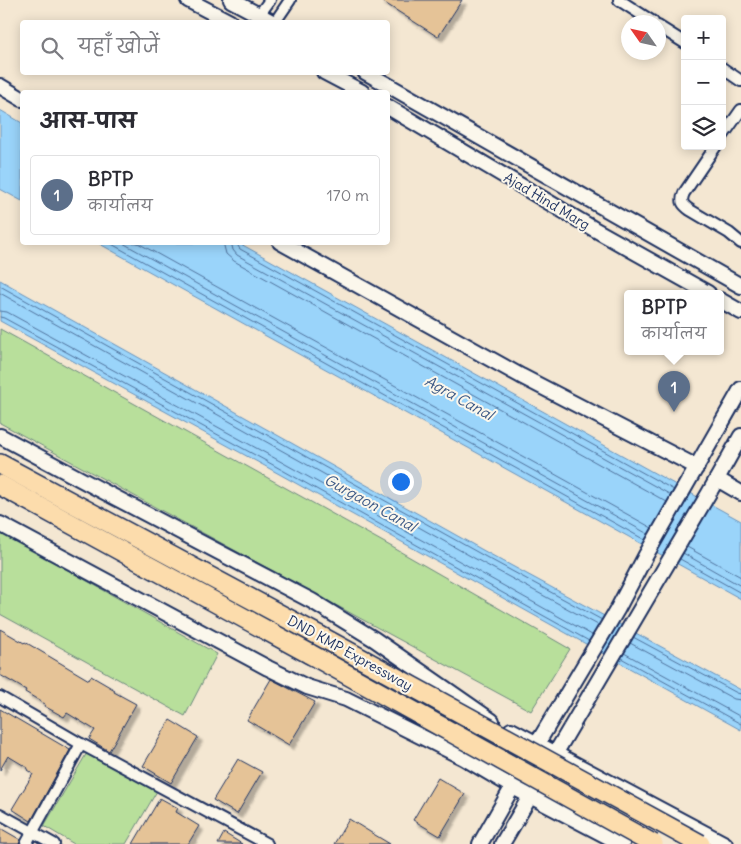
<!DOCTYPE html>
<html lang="hi">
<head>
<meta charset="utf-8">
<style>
	:root { --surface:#fff; --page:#f2f2f3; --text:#2b2b33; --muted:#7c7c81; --line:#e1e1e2; --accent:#1f6fb2 }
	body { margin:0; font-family:Delius,"Playpen Sans Deva",sans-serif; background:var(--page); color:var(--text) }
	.controls { position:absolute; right:15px; top:15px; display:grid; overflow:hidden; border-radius:5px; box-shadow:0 2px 12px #0003 }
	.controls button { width:45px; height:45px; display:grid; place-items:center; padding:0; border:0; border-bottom:1px solid var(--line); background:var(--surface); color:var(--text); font:25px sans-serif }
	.compass { position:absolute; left:621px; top:15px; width:45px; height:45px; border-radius:50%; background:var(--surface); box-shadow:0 2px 12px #0003; rotate:304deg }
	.you { position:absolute; left:400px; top:481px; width:18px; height:18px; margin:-12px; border:4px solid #fff; border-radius:50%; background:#1a73e8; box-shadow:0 0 0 8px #1a73e833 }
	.badge { display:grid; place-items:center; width:32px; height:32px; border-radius:50%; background:var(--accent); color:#fff; font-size:16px; font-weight:700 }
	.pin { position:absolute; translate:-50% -41px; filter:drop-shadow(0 1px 2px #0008) }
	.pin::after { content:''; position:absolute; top:26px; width:18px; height:15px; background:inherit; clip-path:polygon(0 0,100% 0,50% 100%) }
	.popup { position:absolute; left:624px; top:290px; width:100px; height:65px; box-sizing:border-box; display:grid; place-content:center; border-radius:5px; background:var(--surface); filter:drop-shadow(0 1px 4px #0005); font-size:16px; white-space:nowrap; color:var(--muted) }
	.popup b { font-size:19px; color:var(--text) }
	.popup::after { content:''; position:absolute; left:50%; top:100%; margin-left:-10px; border:10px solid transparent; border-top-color:var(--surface) }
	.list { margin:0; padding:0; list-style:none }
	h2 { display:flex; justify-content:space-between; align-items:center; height:65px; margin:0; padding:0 20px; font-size:21px }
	h2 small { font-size:16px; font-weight:400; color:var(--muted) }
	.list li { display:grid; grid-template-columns:32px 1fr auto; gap:15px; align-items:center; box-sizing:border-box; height:80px; margin:0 10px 10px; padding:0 10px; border:1px solid var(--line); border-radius:5px }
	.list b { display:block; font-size:19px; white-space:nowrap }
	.list p { margin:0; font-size:16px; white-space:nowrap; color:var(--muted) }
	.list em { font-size:16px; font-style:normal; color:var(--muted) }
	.icon { flex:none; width:28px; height:28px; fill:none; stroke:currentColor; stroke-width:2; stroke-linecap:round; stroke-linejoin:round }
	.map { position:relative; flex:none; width:741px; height:844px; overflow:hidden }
	.search { position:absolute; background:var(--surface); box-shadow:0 2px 12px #0003; left:20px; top:20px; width:370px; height:55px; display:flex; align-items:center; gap:12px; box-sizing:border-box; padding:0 18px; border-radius:5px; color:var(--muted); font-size:19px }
	.panel { position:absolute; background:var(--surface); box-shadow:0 2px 12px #0003; left:20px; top:90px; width:370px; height:155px; border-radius:5px }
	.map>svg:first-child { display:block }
	.green { fill:#b8df9b; stroke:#6a877c }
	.water { fill:#9ad4fa; stroke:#6792bc }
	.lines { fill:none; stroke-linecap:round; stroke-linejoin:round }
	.shore { stroke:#4e719c; stroke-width:1 }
	.building { fill:#e5c397; stroke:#1b2f5e; filter:url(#shadow) }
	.street-casing { stroke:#1b2f5e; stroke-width:14 }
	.secondary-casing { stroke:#1b2f5e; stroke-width:18 }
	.highway-casing { stroke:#1b2f5e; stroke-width:22 }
	.street { stroke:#fbf7ec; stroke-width:10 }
	.secondary { stroke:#fbf7ec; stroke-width:14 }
	.highway { stroke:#fcdcac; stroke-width:19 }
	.highway-bridge-casing { stroke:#1b2f5e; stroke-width:22; stroke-linecap:butt }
	.highway-bridge { stroke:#fcdcac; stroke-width:19 }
	.labels { text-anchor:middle; stroke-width:4; stroke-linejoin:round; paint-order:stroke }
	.street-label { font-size:14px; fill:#1b2f5e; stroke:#fbf7ec }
	.water-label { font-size:15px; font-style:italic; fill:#3b5885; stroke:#fbf7ec }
</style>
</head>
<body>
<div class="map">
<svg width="741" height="844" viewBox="0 0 741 844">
	<defs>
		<filter id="shadow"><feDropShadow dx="4.5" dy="4.5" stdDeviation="1" flood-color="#0004"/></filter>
	</defs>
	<rect width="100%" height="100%" fill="#f4e7d2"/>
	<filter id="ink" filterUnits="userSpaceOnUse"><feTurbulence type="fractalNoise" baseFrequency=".02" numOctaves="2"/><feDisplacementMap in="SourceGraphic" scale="10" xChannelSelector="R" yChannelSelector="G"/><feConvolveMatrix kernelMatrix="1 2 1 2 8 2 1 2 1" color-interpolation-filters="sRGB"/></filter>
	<g filter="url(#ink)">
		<g class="green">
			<path d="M 0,329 L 392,547 L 570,649 L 531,711 L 0,423 Z"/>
			<path d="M 0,532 L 217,654 L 185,716 L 0,614 Z"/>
			<path d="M 88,751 L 157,791 L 126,844 L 74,844 L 44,826 Z"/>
		</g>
		<g class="water">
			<path d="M 0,110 L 22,123 L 22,201 L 0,189 Z"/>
			<path d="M 98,243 L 239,243 L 741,521 L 741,599 Z"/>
			<path d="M 0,280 L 488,553 L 741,690 L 741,730 L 263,465 L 0,321 Z"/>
		</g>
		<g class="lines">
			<g class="shore">
				<path d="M 108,242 L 645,540"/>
				<path d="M 121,242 L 648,534"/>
				<path d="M 136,242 L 652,528"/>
				<path d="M 223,242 L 226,254 L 234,261 L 667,502"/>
				<path d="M 231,242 L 233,250 L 237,255 L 671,495"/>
				<path d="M 237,242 L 238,246 L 240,249 L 674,490"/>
				<path d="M 0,286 L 486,557 L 602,620"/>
				<path d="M 0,293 L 483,563 L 598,625"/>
				<path d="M 0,311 L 7,312 L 269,455 L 592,635"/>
				<path d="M 0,317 L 4,318 L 266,461 L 589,641"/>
				<path d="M 687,547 L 741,577"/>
				<path d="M 683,553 L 741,586"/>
				<path d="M 680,559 L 741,593"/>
				<path d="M 633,637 L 737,693 L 741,694"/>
				<path d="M 630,643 L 734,699 L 741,700"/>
				<path d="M 624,653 L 741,717"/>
				<path d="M 621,658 L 741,724"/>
			</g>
		</g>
		<g class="building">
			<path d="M 380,0 L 462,0 L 438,37 Z"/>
			<path d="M 0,629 L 24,643 L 25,642 L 89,680 L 91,676 L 115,690 L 114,692 L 136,704 L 109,751 L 89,739 L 95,730 L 67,713 L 64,717 L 44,706 L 45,704 L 25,692 L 26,690 L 0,675 Z"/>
			<path d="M 271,679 L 315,702 L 289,745 L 247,720 Z"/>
			<path d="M 0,709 L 70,750 L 31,821 L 12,809 L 33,774 L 27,770 L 28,768 L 8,756 L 0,770 Z"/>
			<path d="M 170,720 L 198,737 L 171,783 L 143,766 Z"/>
			<path d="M 238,759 L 262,772 L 237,814 L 213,800 Z"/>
			<path d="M 438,778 L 465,794 L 440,836 L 413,820 Z"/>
			<path d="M 160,798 L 178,808 L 176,812 L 199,826 L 188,844 L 133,844 Z"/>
			<path d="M 349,819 L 370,832 L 390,844 L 334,844 Z"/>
			<path d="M 0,828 L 21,840 L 19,844 L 0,844 Z"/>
			<path d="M 224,833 L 242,844 L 218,844 Z"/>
		</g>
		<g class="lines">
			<defs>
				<g id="street">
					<path d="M 619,0 L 653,22"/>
					<path d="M 259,15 L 270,0"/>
					<path d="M 275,22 L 290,0"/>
					<path d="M 658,26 L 685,43"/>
					<path d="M 722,68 L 741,81"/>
					<path d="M 722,137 L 741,110"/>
					<path d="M 716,146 L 684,193 C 680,202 683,205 690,210 L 729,233 L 741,243"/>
					<path d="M 0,697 L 81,744 L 267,844"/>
					<path d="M 0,814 L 54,844"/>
					<path d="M 26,844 L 81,744"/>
				</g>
				<g id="secondary">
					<path d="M 188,0 L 230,22"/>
					<path d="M 231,0 L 272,22"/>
					<path d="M 324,72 L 362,92"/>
					<path d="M 365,72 L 741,286"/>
					<path d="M 0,86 L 22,99"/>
					<path d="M 388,107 L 594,229 L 708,293"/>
					<path d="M 280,242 L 521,376 L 697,467"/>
					<path d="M 720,300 L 741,312"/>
					<path d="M 0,436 L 97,488 L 312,601 L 374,639 L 492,721"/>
					<path d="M 717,479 L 741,493"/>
					<path d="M 0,524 L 268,668 L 307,687 L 346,699 L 464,758 L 513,787 L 622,844"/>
					<path d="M 511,730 L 725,844"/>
					<path d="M 480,844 L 537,744 L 617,610 L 646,555 L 741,389"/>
					<path d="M 502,844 L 709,493 L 741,436"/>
				</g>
				<g id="highway">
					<path d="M 0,464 L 320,636"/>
					<path d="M 0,485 L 310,654"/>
				</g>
			</defs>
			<use href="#street" class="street-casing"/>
			<use href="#secondary" class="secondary-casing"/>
			<use href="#highway" class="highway-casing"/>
			<use href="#street" class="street"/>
			<use href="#secondary" class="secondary"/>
			<use href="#highway" class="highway"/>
			<defs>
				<g id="highway-bridge">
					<path d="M 320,636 L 700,844"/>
					<path d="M 310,654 L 653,844"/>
				</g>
			</defs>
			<use href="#highway-bridge" class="highway-bridge-casing"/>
			<use href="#highway-bridge" class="highway-bridge"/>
		</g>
	</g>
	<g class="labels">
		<g class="street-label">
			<text transform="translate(547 201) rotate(31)" y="5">Ajad Hind Marg</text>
			<text transform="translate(350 653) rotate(29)" y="5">DND KMP Expressway</text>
		</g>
		<g class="water-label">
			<text transform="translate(459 398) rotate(29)" y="5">Agra Canal</text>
			<text transform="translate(370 503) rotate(29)" y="5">Gurgaon Canal</text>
		</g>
	</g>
</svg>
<div class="controls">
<button>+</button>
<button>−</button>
<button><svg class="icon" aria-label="layers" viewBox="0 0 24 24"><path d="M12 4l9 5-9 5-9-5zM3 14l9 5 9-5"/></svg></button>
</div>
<svg class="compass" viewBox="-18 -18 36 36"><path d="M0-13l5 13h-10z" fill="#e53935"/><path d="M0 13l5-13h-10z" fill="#7c7c81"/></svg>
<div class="you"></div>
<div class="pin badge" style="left:674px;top:412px;background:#5c6f8a">1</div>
<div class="popup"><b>BPTP</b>कार्यालय</div>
<div class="search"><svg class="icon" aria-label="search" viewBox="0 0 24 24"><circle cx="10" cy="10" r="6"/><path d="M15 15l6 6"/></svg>यहाँ खोजें</div>
<section class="panel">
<h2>आस-पास<small></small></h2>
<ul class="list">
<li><span class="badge" style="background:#5c6f8a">1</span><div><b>BPTP</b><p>कार्यालय</p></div><em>170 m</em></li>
</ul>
</section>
</div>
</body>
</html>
